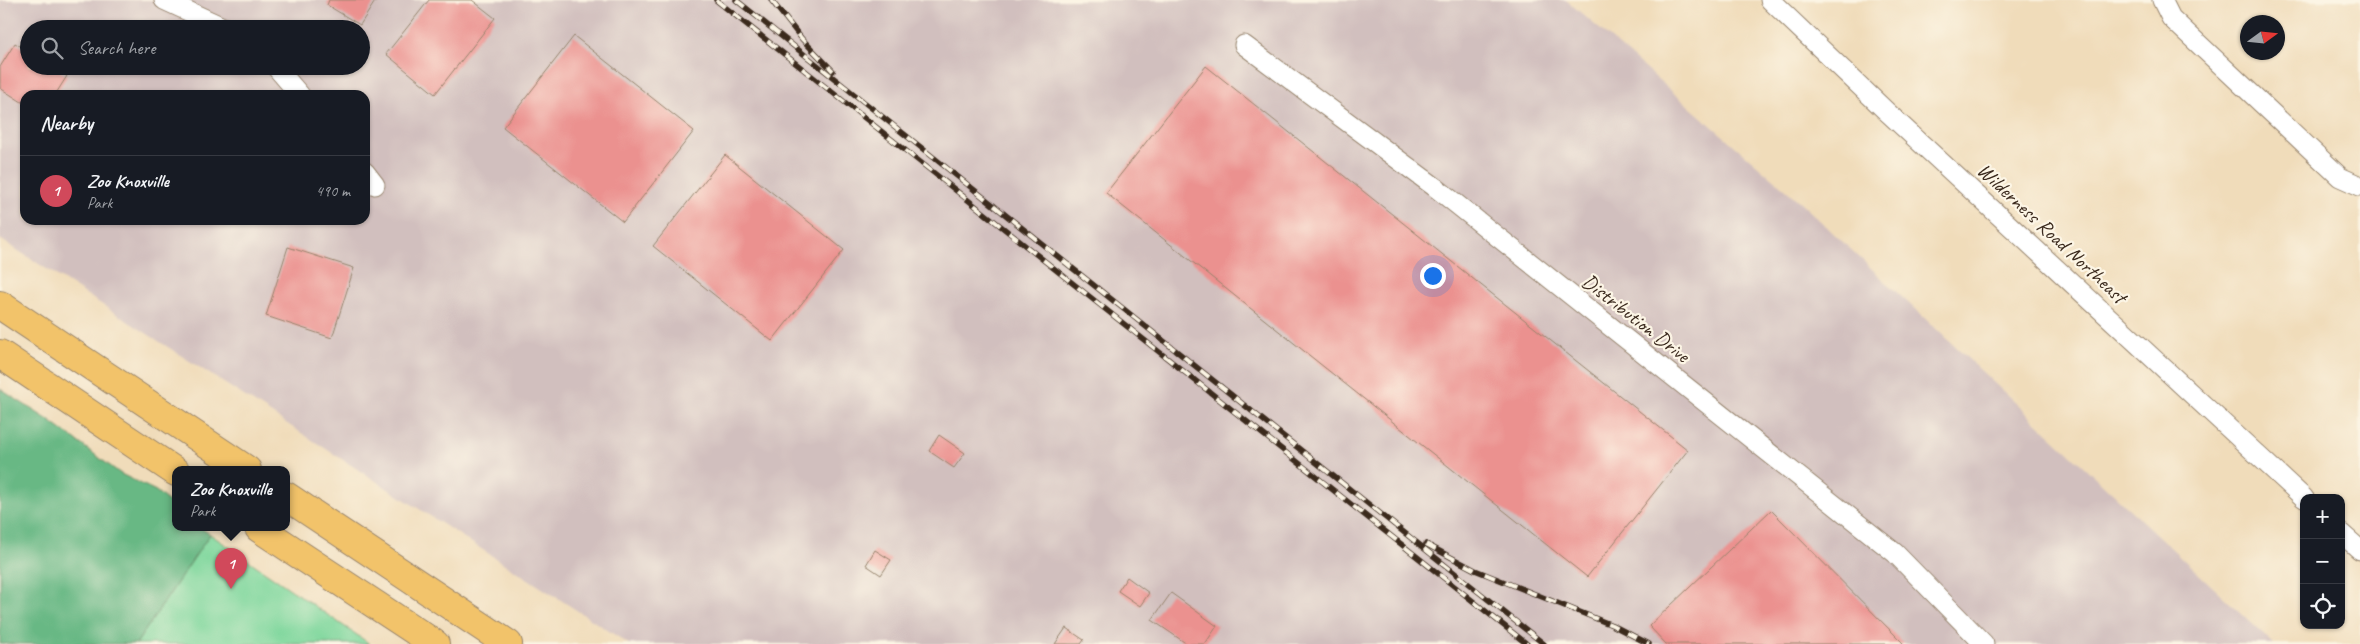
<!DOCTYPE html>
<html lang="en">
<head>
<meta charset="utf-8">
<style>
	:root { --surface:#171b24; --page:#20242c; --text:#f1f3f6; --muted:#9ea1a6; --line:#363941; --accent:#d1495b }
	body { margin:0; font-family:Caveat,sans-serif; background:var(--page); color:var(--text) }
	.controls { position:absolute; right:15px; bottom:15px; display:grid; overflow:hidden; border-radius:10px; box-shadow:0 1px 4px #0004 }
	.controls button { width:45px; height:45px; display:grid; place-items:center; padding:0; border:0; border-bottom:1px solid var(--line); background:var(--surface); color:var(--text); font:25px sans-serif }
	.compass { position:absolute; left:2240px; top:15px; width:45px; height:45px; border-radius:50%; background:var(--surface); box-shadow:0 1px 4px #0004; rotate:75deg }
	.you { position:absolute; left:1432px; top:275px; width:18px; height:18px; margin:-12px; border:4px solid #fff; border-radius:50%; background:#1a73e8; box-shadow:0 0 0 8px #1a73e833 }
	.badge { display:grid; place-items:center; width:32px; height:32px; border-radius:50%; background:var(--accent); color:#fff; font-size:16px; font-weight:700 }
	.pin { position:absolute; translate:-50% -41px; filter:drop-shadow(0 1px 2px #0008) }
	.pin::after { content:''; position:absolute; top:26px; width:18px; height:15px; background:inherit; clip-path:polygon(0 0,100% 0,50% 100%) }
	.popup { position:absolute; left:172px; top:466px; width:118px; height:65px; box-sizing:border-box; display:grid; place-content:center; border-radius:10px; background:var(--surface); filter:drop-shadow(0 1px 4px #0005); font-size:16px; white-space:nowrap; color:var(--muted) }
	.popup b { font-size:19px; color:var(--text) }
	.popup::after { content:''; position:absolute; left:50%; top:100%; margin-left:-10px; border:10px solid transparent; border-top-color:var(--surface) }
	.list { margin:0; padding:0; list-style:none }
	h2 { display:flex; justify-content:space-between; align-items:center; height:65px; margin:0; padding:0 20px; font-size:21px }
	h2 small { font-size:16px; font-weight:400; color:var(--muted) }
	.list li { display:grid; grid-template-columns:32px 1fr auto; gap:15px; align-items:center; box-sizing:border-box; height:70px; padding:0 20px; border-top:1px solid var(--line) }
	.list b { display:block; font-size:19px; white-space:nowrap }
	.list p { margin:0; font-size:16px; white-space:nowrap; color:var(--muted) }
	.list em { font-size:16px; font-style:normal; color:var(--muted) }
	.icon { flex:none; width:28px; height:28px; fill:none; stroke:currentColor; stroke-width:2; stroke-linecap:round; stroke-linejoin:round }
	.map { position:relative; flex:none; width:2360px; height:644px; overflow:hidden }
	.search { position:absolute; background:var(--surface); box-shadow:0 1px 4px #0004; left:20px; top:20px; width:350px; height:55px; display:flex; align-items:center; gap:12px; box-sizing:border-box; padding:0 18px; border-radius:28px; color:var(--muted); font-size:19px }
	.panel { position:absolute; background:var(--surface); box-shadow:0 1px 4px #0004; left:20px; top:90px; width:350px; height:135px; border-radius:15px }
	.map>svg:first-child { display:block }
	.industrial { fill:#d1bfbe; fill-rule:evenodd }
	.green { fill:#7fd79d; stroke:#5d805e }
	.forest { fill:#67b884; stroke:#517151 }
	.building { fill:#eb918f }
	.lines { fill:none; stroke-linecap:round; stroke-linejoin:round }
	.minor-casing { stroke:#96836c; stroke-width:21 }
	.highway-casing { stroke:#96836c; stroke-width:30 }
	.minor { stroke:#fff; stroke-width:19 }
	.highway { stroke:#f2c36a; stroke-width:28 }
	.rail-casing { stroke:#3b2a1e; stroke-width:5.5 }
	.rail { stroke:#fcf5e5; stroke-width:4; stroke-dasharray:11; stroke-linecap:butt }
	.labels { text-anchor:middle; stroke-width:4.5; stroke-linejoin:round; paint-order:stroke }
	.street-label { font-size:21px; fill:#3b2a1e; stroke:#fcf5e5 }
</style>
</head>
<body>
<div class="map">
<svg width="2360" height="644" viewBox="0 0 2360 644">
	<rect width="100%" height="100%" fill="#fcf5e5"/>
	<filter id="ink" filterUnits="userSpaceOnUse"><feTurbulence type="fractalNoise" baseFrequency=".02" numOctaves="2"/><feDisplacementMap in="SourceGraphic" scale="10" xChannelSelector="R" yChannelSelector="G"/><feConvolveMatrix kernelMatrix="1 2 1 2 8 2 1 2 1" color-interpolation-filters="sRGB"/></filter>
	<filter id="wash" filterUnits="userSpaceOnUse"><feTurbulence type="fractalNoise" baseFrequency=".0096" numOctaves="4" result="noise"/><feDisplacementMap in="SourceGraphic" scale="20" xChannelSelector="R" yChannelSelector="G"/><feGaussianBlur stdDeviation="1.12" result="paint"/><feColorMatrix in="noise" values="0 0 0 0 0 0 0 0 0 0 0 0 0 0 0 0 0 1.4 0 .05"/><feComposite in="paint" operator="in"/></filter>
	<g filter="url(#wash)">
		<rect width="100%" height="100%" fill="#f0dcba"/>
		<path class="industrial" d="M 0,0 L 1566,0 L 1801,203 L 2274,644 L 629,644 L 0,239 ZM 29,29 L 361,29 L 361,66 L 29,66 ZM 25,95 L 365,95 L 365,220 L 25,220 Z"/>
		<path class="green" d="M 210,534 L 370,644 L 136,644 Z"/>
		<path class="forest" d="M 0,389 L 47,419 L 121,474 L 156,491 L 176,508 L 176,528 L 201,528 L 210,534 L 136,644 L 0,644 Z"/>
		<g id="blocks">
			<g class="building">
				<path d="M 329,0 L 376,0 L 360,25 L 327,5 Z"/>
				<path d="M 429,0 L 472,0 L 495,18 L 435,94 L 386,54 Z"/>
				<path d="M 574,36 L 694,131 L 623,222 L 503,127 Z"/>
				<path d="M 15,43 L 29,51 L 29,66 L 52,66 L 67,76 L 55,95 L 25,95 L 25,104 L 0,88 L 0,67 Z"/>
				<path d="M 1206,66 L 1688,450 L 1587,577 L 1106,193 Z"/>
				<path d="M 725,155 L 844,250 L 772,341 L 653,246 Z"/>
				<path d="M 288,247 L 354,268 L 332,338 L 266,316 Z"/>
				<path d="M 939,435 L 965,453 L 954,468 L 929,451 Z"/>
				<path d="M 1771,510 L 1904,644 L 1666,644 L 1649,626 Z"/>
				<path d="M 875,550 L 891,560 L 881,575 L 866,565 Z"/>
				<path d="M 1127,577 L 1149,593 L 1140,606 L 1118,591 Z"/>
				<path d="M 1171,593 L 1217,626 L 1205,644 L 1187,644 L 1152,620 Z"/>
				<path d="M 1066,628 L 1084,640 L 1081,644 L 1055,644 Z"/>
			</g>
		</g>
	</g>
	<g filter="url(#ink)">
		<use href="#blocks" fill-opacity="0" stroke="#96836c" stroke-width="1"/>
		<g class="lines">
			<defs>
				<g id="minor">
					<path d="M 164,0 L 227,29"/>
					<path d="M 1770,0 L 1886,111 L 2304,498"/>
					<path d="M 2162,0 L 2171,18 L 2340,177 L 2360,186"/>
					<path d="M 1244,45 L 1435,187 L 1895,553 L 1984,644"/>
					<path d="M 275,66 L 300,95"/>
					<path d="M 365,172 L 375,185"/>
					<path d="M 2341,533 L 2360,550"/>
				</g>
				<g id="highway">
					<path d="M 0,305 L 247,470"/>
					<path d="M 0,354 L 176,472"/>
					<path d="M 286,496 L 508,644"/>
					<path d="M 259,528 L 435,644"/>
				</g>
			</defs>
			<use href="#minor" class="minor-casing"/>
			<use href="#highway" class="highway-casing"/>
			<use href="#minor" class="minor"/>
			<use href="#highway" class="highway"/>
			<defs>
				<g id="rail">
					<path d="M 716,0 L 1527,644"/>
					<path d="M 736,0 L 1544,644"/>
					<path d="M 771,0 L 802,39 L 833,71"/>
					<path d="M 1426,544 L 1475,570 L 1612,625 L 1649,644"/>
				</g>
			</defs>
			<use href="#rail" class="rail-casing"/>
			<use href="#rail" class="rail"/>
		</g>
	</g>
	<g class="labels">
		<g class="street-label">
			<text transform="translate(2052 233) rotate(43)" y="7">Wilderness Road Northeast</text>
			<text transform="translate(1636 318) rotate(38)" y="7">Distribution Drive</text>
		</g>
	</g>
</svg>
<div class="controls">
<button>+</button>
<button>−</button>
<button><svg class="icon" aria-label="locate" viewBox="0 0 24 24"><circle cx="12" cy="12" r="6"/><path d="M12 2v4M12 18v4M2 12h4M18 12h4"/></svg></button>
</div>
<svg class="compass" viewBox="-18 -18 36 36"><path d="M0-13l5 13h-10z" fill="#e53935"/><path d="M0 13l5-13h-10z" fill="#9ea1a6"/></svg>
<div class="you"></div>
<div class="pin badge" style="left:231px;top:589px">1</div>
<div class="popup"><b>Zoo Knoxville</b>Park</div>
<div class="search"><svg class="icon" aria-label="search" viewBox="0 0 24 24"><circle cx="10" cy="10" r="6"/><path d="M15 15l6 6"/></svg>Search here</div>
<section class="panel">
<h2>Nearby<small></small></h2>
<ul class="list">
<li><span class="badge">1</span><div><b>Zoo Knoxville</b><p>Park</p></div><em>490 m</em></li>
</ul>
</section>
</div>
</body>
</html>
